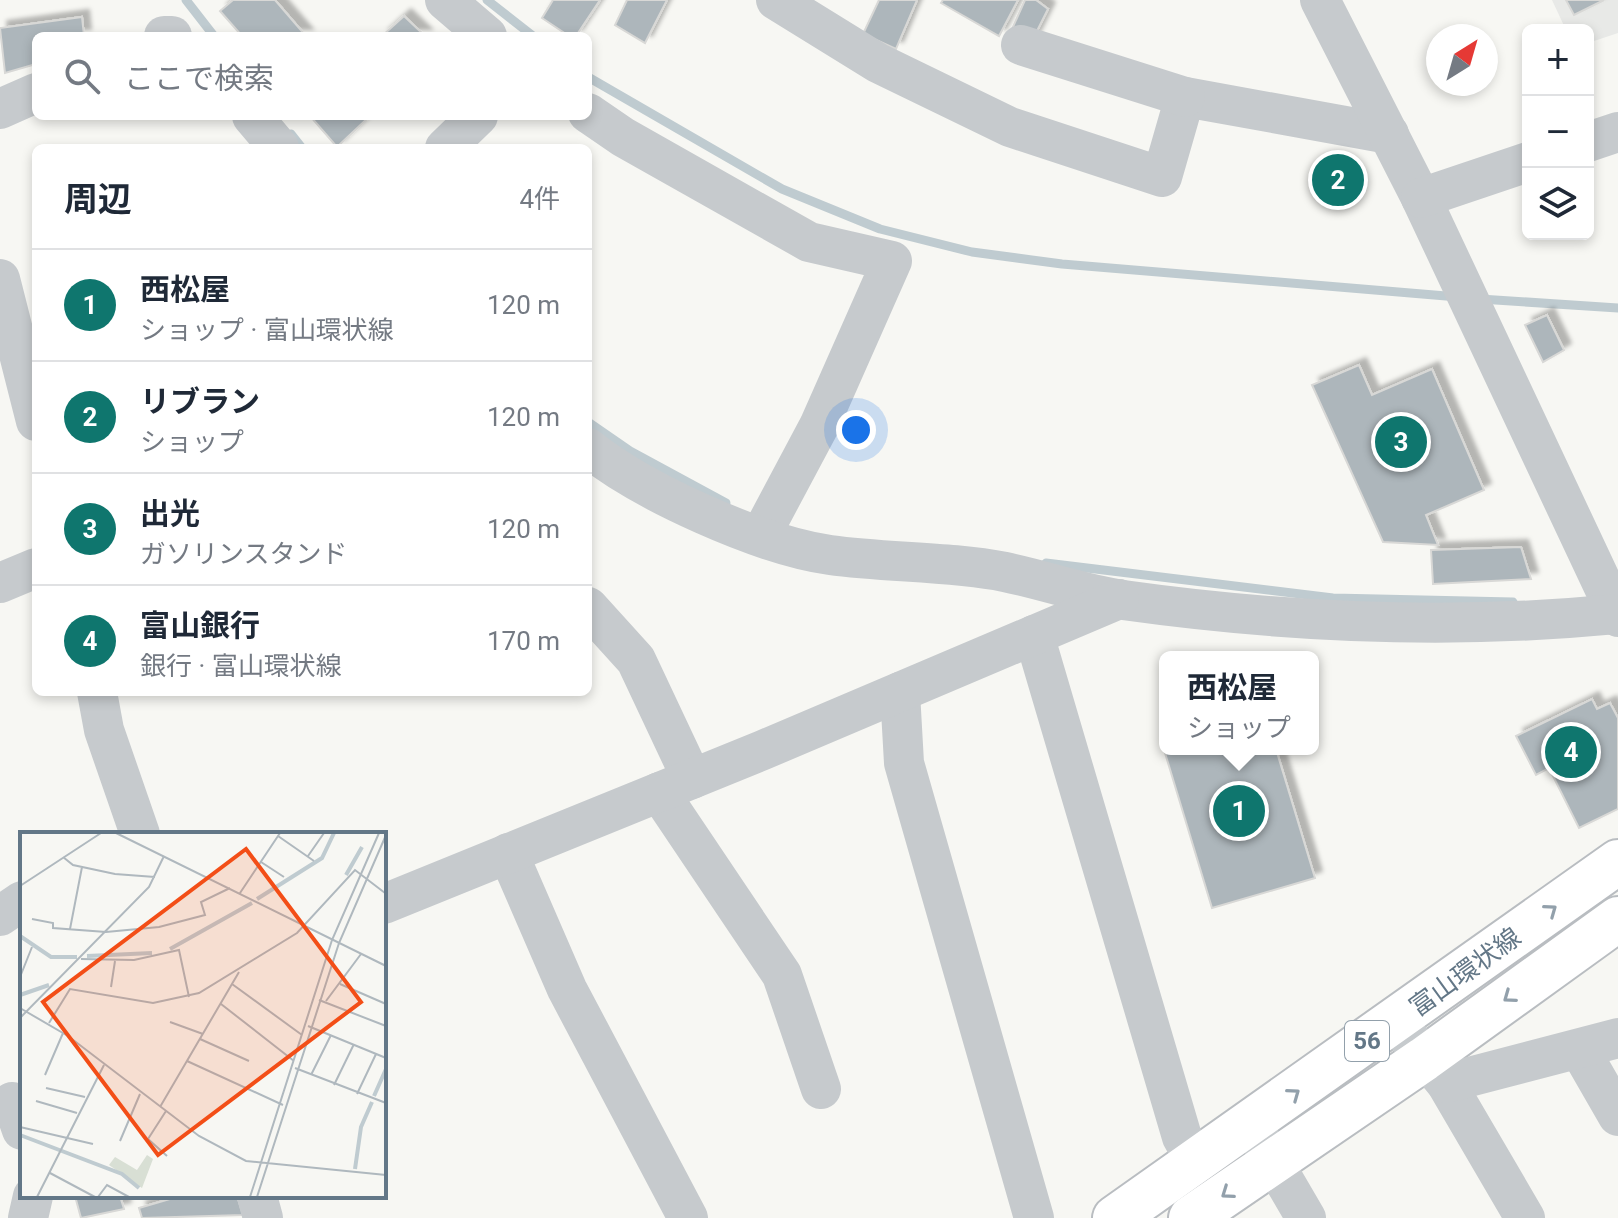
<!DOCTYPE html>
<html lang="ja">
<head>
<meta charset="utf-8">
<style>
	:root { --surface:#fff; --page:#f6f6f7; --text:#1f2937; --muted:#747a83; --line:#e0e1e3; --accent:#0f766e }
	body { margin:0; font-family:Roboto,"Noto Sans JP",sans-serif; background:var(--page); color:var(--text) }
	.controls { position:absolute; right:24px; top:24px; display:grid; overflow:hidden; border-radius:12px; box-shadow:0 4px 12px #0003 }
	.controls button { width:72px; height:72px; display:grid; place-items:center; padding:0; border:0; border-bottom:2px solid var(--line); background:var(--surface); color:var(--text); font:40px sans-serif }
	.compass { position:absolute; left:1426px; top:24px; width:72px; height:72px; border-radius:50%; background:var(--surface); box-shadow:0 4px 12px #0003; rotate:37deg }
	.you { position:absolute; left:856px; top:430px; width:28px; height:28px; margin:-20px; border:6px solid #fff; border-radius:50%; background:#1a73e8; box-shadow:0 0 0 12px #1a73e833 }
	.badge { display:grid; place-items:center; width:52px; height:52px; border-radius:50%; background:var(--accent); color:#fff; font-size:26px; font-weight:700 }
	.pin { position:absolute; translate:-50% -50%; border:4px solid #fff; box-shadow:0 2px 8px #0006 }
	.popup { position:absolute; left:1159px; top:651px; width:160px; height:104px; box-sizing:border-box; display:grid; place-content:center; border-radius:12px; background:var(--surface); filter:drop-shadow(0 2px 6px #0005); font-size:26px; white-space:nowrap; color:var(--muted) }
	.popup b { font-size:30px; color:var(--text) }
	.popup::after { content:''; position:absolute; left:50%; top:100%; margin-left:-16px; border:16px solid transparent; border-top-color:var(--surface) }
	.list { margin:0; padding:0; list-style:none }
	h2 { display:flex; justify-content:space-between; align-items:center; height:104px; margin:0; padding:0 32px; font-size:34px }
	h2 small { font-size:26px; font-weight:400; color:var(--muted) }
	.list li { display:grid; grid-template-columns:52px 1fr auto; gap:24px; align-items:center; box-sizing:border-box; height:112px; padding:0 32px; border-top:2px solid var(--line) }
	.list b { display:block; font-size:30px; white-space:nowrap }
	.list p { margin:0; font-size:26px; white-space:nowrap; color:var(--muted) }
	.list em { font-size:26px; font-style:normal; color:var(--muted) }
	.icon { flex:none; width:44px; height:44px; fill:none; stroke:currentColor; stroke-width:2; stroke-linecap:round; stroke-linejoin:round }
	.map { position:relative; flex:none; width:1618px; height:1218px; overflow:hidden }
	.search { position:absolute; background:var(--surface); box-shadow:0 4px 12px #0003; left:32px; top:32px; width:560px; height:88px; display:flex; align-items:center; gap:20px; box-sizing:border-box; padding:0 28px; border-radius:12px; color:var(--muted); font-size:30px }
	.panel { position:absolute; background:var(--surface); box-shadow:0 4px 12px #0003; left:32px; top:144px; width:560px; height:552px; border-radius:12px }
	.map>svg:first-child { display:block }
	.built { fill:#e8e9e7 }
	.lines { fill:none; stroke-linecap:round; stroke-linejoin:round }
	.stream { stroke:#bfcbd0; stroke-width:9 }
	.building { fill:#adb6bb; stroke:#d8d8d6; stroke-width:2; filter:url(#shadow) }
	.major-casing { stroke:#b9bdc1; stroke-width:48 }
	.minor { stroke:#c6cacd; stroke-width:40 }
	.major { stroke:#fff; stroke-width:44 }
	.oneway { stroke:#92a0ab }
	.labels { text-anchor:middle; stroke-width:8; stroke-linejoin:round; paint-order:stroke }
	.shield { fill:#fff; stroke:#92a0ab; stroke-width:2 }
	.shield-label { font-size:24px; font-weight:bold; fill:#637787 }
	.street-label { font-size:26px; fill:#637787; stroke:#fff }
	.inset-river { fill:none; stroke:#bfcbd0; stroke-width:4 }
	.inset-road { fill:none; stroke:#afb8be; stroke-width:2 }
	.view { fill:#f34e17; fill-opacity:0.15; stroke:#f34e17; stroke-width:4 }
	.inset-edge { fill:none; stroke:#637787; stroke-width:4 }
</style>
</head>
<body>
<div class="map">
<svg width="1618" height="1218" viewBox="0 0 1618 1218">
	<defs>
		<filter id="shadow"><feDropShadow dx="7" dy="-7" stdDeviation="2" flood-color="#0004"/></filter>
	</defs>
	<rect width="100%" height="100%" fill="#f7f7f3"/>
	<path class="built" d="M 1552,0 L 1618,0 L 1618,33 L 1588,43 L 1588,30 L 1566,30 Z"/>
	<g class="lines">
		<g class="stream">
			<path d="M 186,0 L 214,36"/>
			<path d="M 487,0 L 533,36"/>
			<path d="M 588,77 L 782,189 L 880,229 L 972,252 L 1062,264 L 1458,297"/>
			<path d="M 291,134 L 302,148"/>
			<path d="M 1480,299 L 1618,308"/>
			<path d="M 588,422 L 630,451 L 726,503"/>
			<path d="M 1046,563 L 1333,598 L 1513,602"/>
		</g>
	</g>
	<g class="building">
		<path d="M 233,0 L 275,0 L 306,36 L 242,36 L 220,11 Z"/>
		<path d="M 553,0 L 600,0 L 576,36 L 569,36 L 542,18 Z"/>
		<path d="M 627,0 L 667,0 L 645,43 L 615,25 Z"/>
		<path d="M 879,0 L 917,0 L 896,49 L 863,34 Z"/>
		<path d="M 943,0 L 1018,0 L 999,36 L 941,3 Z"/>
		<path d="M 1025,0 L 1036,0 L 1048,9 L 1033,39 L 1012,29 Z"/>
		<path d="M 1566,0 L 1604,0 L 1574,15 Z"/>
		<path d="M 404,16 L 425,36 L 382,36 Z"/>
		<path d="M 82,17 L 84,36 L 36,36 L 36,64 L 5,73 L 0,28 Z"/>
		<path d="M 310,116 L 370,116 L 337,147 Z"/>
		<path d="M 1547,315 L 1564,350 L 1543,362 L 1525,325 Z"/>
		<path d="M 1359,365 L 1372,395 L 1432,369 L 1484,490 L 1426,515 L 1438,545 L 1383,542 L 1312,385 Z"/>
		<path d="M 1521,547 L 1531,579 L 1433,584 L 1431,550 Z"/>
		<path d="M 1592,699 L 1597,709 L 1610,703 L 1618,718 L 1618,809 L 1579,828 L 1549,768 L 1536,775 L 1516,736 Z"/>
		<path d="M 1162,743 L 1165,743 L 1165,749 L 1276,749 L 1315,878 L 1212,908 Z"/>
		<path d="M 75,1196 L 120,1196 L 124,1209 L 81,1218 Z"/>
		<path d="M 180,1196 L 237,1196 L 243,1215 L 142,1218 L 139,1208 Z"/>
	</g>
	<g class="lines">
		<defs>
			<g id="major">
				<path d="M 1115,1218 L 1618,862"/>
				<path d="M 1191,1218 L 1424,1059 L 1618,919"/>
			</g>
		</defs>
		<use href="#major" class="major-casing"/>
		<g class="minor">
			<path d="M 445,0 L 487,36"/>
			<path d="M 776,0 L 878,63 L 1010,127 L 1162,177 L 1185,97 L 1389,134"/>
			<path d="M 1320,0 L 1421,198 L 1618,617"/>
			<path d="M 164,36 L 172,36"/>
			<path d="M 1021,45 L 1185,97"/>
			<path d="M 0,109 L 36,93"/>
			<path d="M 588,113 L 623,137 L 809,242 L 892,261 L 819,426 L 761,535"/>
			<path d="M 252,116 L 279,148"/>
			<path d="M 1588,142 L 1618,132"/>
			<path d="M 445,148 L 478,116"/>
			<path d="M 1421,198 L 1528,162"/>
			<path d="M 0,279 L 36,421"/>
			<path d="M 588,448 C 643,492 760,545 830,555 C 888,563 948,561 1005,572 C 1044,580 1083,594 1123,600 C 1287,623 1453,630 1618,614"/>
			<path d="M 0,583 L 36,568"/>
			<path d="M 588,607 L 636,660 L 692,779"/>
			<path d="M 1034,635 L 1182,1137 L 1196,1162"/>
			<path d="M 97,692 L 104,730 L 140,834"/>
			<path d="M 900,692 L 904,763 L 1034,1218"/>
			<path d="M 659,792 L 782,975 L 821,1089"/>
			<path d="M 508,853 L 567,989 L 688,1218"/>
			<path d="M 384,904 L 763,750 L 1119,599"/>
			<path d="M 0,916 L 22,901"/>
			<path d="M 1395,1021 L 1446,1083 L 1525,1218"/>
			<path d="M 1580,1050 L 1618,1116"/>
			<path d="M 1446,1083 L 1618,1038"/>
			<path d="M 12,1102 L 22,1130"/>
			<path d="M 1251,1124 L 1306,1218"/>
			<path d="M 257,1196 L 263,1218"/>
			<path d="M 28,1218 L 33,1196"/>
		</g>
		<use href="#major" class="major"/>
	</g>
	<defs><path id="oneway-chevron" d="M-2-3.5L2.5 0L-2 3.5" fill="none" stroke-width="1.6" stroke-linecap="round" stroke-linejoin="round" transform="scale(2)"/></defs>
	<g class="oneway">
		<use href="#oneway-chevron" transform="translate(1551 910) rotate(-36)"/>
		<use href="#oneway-chevron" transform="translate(1509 997) rotate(144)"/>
		<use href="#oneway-chevron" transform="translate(1294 1094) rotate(-36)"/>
		<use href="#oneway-chevron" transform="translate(1227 1193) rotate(145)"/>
	</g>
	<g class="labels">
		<rect class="shield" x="1345" y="1021" width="44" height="40" rx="6"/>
		<g class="shield-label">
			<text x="1367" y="1049">56</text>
		</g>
		<g class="street-label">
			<text transform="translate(1465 972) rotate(-36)" y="9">富山環状線</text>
		</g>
	</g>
	<g transform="translate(20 832)">
		<rect width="366" height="366" fill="#f7f7f3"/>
		<path d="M 127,323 L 133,327 L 122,356 L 89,333 L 95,325 L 117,338 Z" fill="#d8dfd4"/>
		<path class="inset-river" d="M 326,43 L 342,15M 237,67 L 302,26 L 314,1M 0,104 L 31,125 L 57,125M 150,117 L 232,71M 67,124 L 132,121M 0,163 L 29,153M 354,264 L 366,237M 0,303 L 102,342 L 119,356M 335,337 L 341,295 L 352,270"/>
		<path class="inset-road" d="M 96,1 L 366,134M 258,4 L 294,29M 288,24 L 304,1M 43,25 L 53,33 L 95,42 L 135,45M 241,30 L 264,45M 0,54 L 81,1M 220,61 L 260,1M 12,87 L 33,91 L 33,96 L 86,100 L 139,95 L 185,83 L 181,70 L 210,56M 50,97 L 62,35M 61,127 L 114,128 L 159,118 L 169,165M 0,145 L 12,115M 212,152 L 282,203M 320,152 L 366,172M 91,155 L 95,129M 299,168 L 366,194M 306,169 L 341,122M 201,172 L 274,229M 0,176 L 48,204 L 179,304 L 226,329 L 366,343M 0,186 L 129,55 L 144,24M 150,190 L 183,202M 29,191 L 50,157 L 133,171 L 179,161 L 277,101 L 335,38 L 365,61M 288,194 L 366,226M 180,207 L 229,229M 167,229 L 263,273M 275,236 L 366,271M 25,243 L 43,201M 291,243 L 311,203M 314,253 L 334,212M 26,256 L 65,265M 337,262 L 356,222M 16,269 L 57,281M 140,275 L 219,140M 146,279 L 128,307 L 147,324M 0,295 L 73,312M 100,309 L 120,262M 30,341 L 75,365M 17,365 L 84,233M 78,365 L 87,353 L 109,365M 230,365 L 312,108 L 359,1M 237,365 L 319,111 L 366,3"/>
		<path class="view" d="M 226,17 L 341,170 L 138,323 L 23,170 Z"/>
		<rect width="366" height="366" class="inset-edge"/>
	</g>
</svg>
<div class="controls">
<button>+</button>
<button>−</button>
<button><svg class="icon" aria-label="layers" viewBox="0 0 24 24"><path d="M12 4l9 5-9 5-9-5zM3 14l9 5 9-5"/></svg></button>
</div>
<svg class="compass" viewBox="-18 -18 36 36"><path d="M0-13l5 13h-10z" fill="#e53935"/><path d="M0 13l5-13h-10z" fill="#747a83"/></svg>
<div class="you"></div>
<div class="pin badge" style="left:1239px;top:811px">1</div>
<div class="popup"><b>西松屋</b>ショップ</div>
<div class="pin badge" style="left:1338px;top:180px">2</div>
<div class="pin badge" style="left:1401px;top:442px">3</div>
<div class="pin badge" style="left:1571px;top:752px">4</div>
<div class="search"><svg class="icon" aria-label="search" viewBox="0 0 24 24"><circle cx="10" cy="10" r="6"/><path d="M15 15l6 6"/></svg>ここで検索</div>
<section class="panel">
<h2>周辺<small>4件</small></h2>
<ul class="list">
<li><span class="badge">1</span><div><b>西松屋</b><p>ショップ · 富山環状線</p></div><em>120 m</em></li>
<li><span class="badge">2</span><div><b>リブラン</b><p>ショップ</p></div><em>120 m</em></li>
<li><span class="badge">3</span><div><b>出光</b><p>ガソリンスタンド</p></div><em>120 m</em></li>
<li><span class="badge">4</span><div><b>富山銀行</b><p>銀行 · 富山環状線</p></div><em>170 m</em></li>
</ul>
</section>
</div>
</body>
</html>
